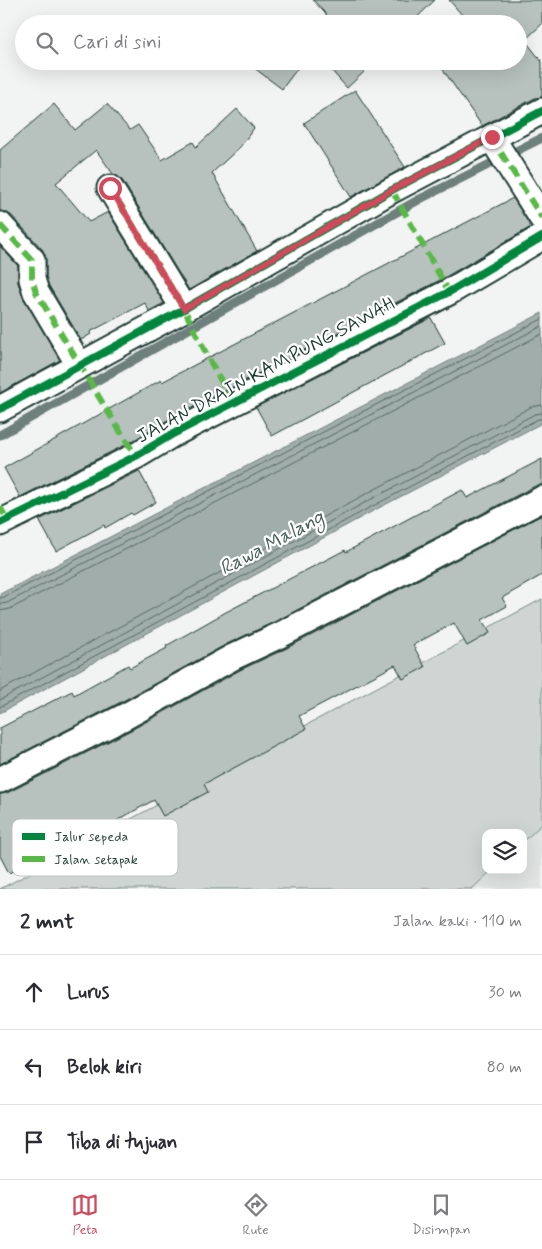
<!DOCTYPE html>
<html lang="id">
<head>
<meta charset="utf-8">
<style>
	:root { --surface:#fff; --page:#f2f2f3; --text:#2b2b33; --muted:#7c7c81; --line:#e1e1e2; --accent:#d1495b }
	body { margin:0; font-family:Mynerve,sans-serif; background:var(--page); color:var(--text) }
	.controls { position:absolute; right:15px; bottom:15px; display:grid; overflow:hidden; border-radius:10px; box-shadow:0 5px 20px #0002 }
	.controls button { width:45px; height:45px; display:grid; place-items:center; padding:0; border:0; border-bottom:1px solid var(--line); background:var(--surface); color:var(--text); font:25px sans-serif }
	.stop { position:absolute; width:15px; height:15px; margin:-11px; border:4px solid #d1495b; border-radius:50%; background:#fff }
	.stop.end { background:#d1495b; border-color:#fff; box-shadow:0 1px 5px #0008 }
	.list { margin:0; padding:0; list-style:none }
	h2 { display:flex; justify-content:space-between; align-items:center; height:65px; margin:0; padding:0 20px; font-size:21px }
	h2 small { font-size:16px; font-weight:400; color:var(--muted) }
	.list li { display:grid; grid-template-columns:32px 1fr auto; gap:15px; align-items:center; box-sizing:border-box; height:75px; padding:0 20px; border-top:1px solid var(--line) }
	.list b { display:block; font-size:19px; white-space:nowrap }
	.list em { font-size:16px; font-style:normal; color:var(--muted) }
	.icon { flex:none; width:28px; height:28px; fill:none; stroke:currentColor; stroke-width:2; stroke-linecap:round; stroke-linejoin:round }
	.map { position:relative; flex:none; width:542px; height:889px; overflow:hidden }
	.search { position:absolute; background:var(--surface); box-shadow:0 5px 20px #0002; left:15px; right:15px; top:15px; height:55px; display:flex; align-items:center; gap:12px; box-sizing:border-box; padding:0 18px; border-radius:28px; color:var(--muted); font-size:19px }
	.sheet { height:290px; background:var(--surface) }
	nav { display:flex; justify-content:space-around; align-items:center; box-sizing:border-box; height:70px; border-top:1px solid var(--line); background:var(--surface); font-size:14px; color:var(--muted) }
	nav a { display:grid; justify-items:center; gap:2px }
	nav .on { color:var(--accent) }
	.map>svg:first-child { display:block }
	.built { fill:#e0e4e3 }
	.green { fill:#ced5d3; stroke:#768984 }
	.water { fill:#a1adaa; stroke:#6d807b }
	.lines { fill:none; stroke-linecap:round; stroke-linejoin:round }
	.shore { stroke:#536a63; stroke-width:1 }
	.stream { stroke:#6d807b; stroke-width:9 }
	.building { fill:#b7c1bd; stroke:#1f3d34 }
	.street-casing { stroke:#1f3d34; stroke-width:29 }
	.street { stroke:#fff; stroke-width:25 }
	.quiet { stroke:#58b947; stroke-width:6; stroke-dasharray:12 6; stroke-linecap:butt }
	.cycleway-casing { stroke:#fff; stroke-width:11 }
	.cycleway { stroke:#00873e; stroke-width:8 }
	.route { stroke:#d1495b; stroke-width:6 }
	.labels { text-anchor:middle; stroke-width:4.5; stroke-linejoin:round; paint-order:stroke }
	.street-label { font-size:19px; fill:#1f3d34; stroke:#fff }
	.water-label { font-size:20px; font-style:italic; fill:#465f57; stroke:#fff }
	.key { fill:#fff; stroke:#bcc5c2; stroke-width:1 }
	.key-label { font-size:14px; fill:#1f3d34 }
</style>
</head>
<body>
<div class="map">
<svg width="542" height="889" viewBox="0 0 542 889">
	<rect width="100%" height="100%" fill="#f2f3f3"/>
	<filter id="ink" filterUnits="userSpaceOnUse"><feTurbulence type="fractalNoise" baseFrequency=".02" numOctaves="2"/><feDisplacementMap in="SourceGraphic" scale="10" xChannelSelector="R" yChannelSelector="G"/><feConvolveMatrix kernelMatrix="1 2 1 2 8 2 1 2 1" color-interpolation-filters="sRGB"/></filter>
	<g filter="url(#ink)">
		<path class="built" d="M 542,824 L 542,889 L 472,889 L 492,870 L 523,870 L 523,842 Z"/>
		<path class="green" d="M 542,599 L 542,824 L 523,842 L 523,833 L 486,833 L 486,870 L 492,870 L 472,889 L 0,889 Z"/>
		<path class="water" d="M 542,313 L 542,423 L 373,511 L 0,713 L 0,594 Z"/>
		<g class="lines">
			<g class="shore">
				<path d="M 0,598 L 4,597 L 542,319"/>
				<path d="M 0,604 L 7,603 L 542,326"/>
				<path d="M 0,611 L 10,609 L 542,334"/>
				<path d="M 0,691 L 364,495 L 531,407 L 542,405"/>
				<path d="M 0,700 L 368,501 L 535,414 L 542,413"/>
				<path d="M 0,707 L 371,507 L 538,419 L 542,419"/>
			</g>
			<path class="stream" d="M 0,435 L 420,199 L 542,138"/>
		</g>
		<g class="building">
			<path d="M 313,0 L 435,0 L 410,24 L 335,24 Z"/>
			<path d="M 449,0 L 542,0 L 542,24 L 525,40 L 542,62 L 542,97 L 535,98 L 482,126 L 437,61 L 518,61 L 518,24 L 470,24 Z"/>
			<path d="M 245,61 L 303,61 L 282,89 Z"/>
			<path d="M 323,61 L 356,61 L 365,71 L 347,88 Z"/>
			<path d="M 355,90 L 405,167 L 351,197 L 304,123 Z"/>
			<path d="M 54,104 L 75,130 L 107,104 L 130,130 L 138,125 L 162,160 L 193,142 L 196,147 L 237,109 L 254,128 L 240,147 L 212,173 L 257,251 L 189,290 L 122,180 L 117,176 L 113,174 L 96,150 L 56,183 L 89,222 L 108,212 L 164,303 L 149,311 L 145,303 L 90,332 L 91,334 L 81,340 L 49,286 L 46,277 L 46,260 L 43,250 L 11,215 L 5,212 L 0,211 L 0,150 Z"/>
			<path d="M 513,198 L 531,227 L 442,279 L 164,422 L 129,443 L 20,497 L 4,468 L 161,380 L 162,382 Z"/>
			<path d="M 0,246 L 18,266 L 18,283 L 24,299 L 60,360 L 0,393 Z"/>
			<path d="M 431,318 L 445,343 L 272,436 L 256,407 Z"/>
			<path d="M 542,459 L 542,485 L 535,486 L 274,622 L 227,644 L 119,703 L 0,764 L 0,728 L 72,691 L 74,695 L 128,665 L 130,668 L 167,648 L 166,646 L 226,612 L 345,550 L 346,552 L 462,490 L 467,498 Z"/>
			<path d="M 139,471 L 156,502 L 133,515 L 131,513 L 105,528 L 104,525 L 56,551 L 39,520 Z"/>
			<path d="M 542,515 L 542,575 L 502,598 L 507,606 L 482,620 L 490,633 L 467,646 L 454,623 L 413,645 L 425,667 L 403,679 L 395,665 L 299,716 L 306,729 L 204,784 L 208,792 L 163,816 L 154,800 L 71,846 L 69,844 L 40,860 L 39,857 L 9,873 L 0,856 L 0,794 L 7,793 L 133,729 L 240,670 L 287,648 Z"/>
		</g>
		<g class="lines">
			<defs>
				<g id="street">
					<path d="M 492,137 L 495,143 L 542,218"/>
					<path d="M 110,188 L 184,309"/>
					<path d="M 0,225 L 32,260 L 32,279 L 36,292 L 79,365"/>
					<path d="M 0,409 L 184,309 L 392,190 L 542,111"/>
					<path d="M 0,523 L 136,456 L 171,435 L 449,292 L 542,237"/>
					<path d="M 0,780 L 126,716 L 233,657 L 280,635 L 542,499"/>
				</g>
			</defs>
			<use href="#street" class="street-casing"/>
			<use href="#street" class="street"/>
			<g class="quiet">
				<path d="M 492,137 L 495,143 L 542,218"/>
				<path d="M 110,188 L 184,309 L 208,357 L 233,403"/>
				<path d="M 392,190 L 449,292"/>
				<path d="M 0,225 L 32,260 L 32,279 L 36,292 L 105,407 L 136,456"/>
				<path d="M 0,507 L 7,519"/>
			</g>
			<defs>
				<g id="cycleway">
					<path d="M 0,409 L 184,309 L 392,190 L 542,111"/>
					<path d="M 0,523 L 136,456 L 171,435 L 449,292 L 542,237"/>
				</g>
			</defs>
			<use href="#cycleway" class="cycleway-casing"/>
			<use href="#cycleway" class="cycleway"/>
		</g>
	</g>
	<g class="lines" filter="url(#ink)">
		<path class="route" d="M 110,188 L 184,309 L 392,190 L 492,137"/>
	</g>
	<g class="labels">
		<g class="street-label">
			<text transform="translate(265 369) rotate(-28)" y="7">JALAN DRAIN KAMPUNG SAWAH</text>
		</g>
		<g class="water-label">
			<text transform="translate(271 542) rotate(-28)" y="7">Rawa Malang</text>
		</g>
	</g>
	<rect x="12" y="819" width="166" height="57" rx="8" class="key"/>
	<rect x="22" y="833" width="23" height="7" fill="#00873e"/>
	<rect x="22" y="856" width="23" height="6" fill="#58b947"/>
	<g class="key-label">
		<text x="54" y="841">Jalur sepeda</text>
		<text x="54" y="864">Jalan setapak</text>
	</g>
</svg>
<div class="controls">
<button><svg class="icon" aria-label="layers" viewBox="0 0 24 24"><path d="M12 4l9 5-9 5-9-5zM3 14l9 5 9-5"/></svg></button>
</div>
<div class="stop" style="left:110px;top:188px"></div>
<div class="stop end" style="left:492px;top:137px"></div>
<div class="search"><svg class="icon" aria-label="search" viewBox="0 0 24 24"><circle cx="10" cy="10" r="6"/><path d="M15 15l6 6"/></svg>Cari di sini</div>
</div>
<section class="sheet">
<h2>2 mnt<small>Jalan kaki · 110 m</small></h2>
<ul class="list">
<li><svg class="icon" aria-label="ahead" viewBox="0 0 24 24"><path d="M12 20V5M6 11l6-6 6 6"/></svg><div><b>Lurus</b></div><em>30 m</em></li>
<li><svg class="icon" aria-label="left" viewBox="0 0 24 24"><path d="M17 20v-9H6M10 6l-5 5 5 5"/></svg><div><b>Belok kiri</b></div><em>80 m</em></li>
<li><svg class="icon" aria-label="arrive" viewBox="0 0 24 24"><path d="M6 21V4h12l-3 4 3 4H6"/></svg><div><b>Tiba di tujuan</b></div></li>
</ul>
</section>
<nav>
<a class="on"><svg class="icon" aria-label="map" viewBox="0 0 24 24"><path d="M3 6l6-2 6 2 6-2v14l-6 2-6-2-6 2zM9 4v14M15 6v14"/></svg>Peta</a>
<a><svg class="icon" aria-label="directions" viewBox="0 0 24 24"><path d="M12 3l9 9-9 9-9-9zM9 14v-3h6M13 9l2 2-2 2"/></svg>Rute</a>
<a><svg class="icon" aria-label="saved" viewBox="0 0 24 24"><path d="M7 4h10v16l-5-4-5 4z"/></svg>Disimpan</a>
</nav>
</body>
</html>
